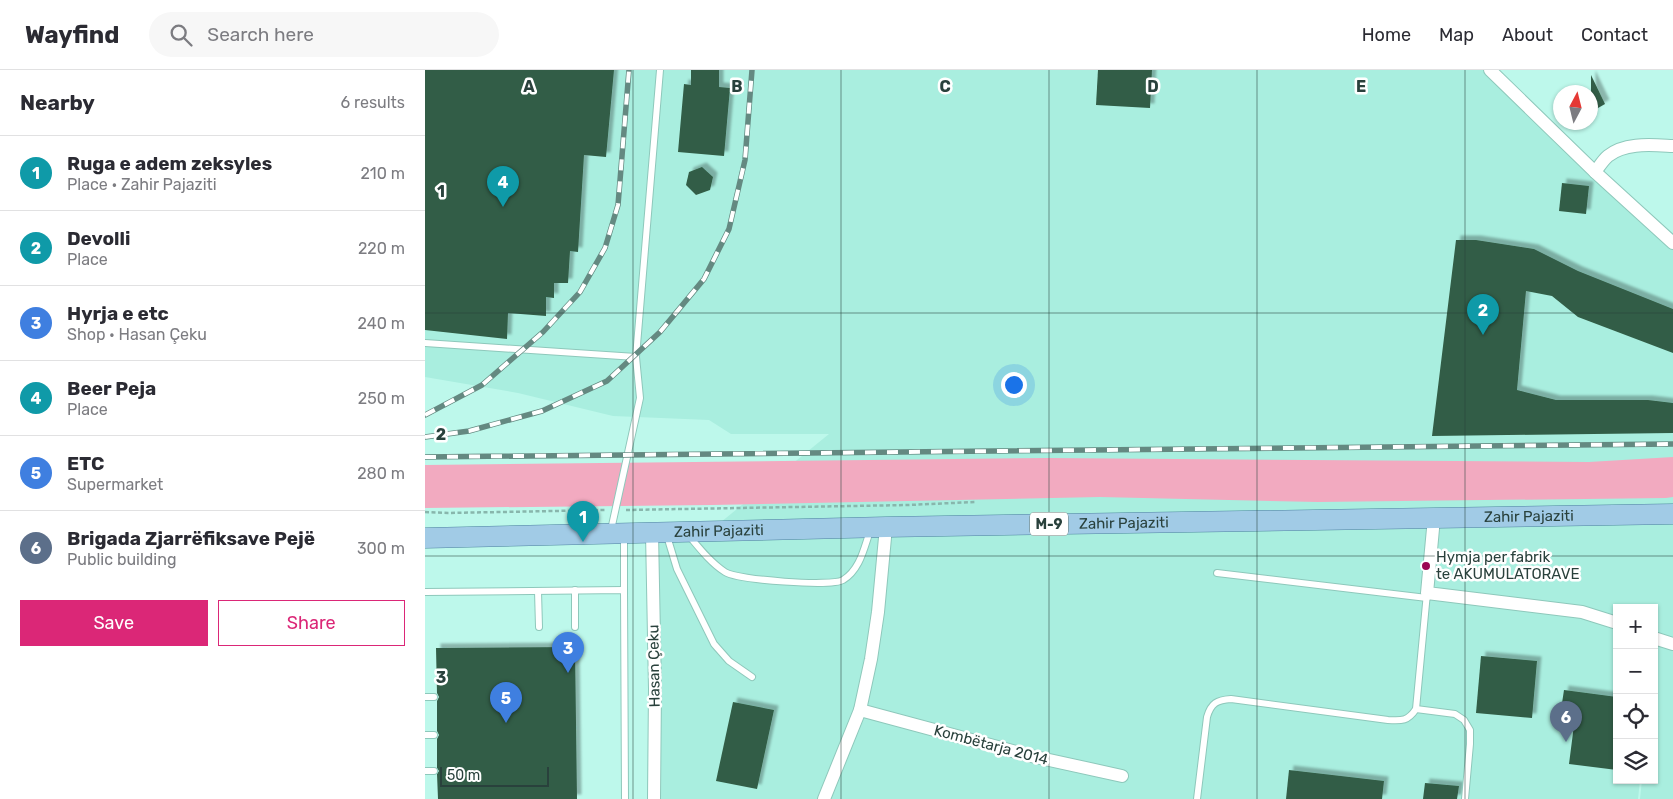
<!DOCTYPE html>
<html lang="en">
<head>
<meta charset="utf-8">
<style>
	:root { --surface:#fff; --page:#f7f7f7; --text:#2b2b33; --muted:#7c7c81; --line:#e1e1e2; --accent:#db2777 }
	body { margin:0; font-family:Rubik,sans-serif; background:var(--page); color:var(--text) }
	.controls { position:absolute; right:15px; bottom:15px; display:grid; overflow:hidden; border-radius:0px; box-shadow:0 1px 4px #0004 }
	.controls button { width:45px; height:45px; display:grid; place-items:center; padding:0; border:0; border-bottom:1px solid var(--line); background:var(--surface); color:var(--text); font:25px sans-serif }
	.compass { position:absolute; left:1128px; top:15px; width:45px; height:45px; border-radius:50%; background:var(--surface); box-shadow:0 1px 4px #0004; rotate:7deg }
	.scale { position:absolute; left:15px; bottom:12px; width:109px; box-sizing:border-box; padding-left:5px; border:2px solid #29413c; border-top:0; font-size:14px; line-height:18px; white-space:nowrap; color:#29413c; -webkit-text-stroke:4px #fff; paint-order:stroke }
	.you { position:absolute; left:588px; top:314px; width:18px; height:18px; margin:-12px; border:4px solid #fff; border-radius:50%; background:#1a73e8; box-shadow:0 0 0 8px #1a73e833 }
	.badge { display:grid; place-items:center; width:32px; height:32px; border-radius:50%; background:var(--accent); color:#fff; font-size:16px; font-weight:700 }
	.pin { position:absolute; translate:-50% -41px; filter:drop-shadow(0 1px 2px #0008) }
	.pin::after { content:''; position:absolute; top:26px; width:18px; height:15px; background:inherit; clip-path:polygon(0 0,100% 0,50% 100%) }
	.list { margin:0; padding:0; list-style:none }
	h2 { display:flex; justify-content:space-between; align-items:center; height:65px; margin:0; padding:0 20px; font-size:21px }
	h2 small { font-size:16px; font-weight:400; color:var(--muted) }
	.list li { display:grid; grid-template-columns:32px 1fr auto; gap:15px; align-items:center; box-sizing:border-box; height:75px; padding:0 20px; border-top:1px solid var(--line) }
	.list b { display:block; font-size:19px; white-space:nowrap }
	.list p { margin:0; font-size:16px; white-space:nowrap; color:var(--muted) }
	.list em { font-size:16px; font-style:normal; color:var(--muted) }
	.actions { display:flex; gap:10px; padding:15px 20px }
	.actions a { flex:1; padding:11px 0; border:1px solid var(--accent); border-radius:0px; text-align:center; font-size:18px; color:var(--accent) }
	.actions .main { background:var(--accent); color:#fff }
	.icon { flex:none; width:28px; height:28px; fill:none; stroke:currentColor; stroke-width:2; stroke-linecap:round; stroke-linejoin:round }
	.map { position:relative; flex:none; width:1248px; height:729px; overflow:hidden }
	header { display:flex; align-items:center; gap:30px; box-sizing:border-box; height:70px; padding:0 25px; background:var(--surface); border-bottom:1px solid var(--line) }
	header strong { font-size:24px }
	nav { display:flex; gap:28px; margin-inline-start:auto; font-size:18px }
	.search { width:350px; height:45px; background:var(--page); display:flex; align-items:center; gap:12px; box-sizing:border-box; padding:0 18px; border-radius:28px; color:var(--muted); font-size:19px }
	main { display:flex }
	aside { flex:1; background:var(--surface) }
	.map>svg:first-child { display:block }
	.built { fill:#a9eedf }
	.green { fill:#f2aac0 }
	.building { fill:#325d46; filter:url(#shadow) }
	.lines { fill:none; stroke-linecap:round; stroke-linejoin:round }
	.service-casing { stroke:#8ec8bb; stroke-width:8 }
	.minor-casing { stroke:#8ec8bb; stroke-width:14 }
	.primary-casing { stroke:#4e84a0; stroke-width:21 }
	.path { stroke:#88b6ac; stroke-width:2.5; stroke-dasharray:4 2.5; stroke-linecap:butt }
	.service { stroke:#fff; stroke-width:6 }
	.minor { stroke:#fff; stroke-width:12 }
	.primary { stroke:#a1cbe6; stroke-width:20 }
	.rail-casing { stroke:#648981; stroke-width:5.5 }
	.rail { stroke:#fff; stroke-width:4; stroke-dasharray:11; stroke-linecap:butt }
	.grid { fill:none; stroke:#29413c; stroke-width:1; stroke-opacity:0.55 }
	.poi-dot { fill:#9c0753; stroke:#fff; stroke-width:2 }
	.labels { text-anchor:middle; stroke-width:5; stroke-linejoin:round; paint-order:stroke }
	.shield { fill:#fff; stroke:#697a76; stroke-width:1 }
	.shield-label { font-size:14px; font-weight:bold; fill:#29413c }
	.street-label { font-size:15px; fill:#29413c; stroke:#fff }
	.poi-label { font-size:15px; fill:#29413c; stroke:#fff; text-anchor:start }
	.grid-label { font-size:16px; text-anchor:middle; font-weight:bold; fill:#29413c; stroke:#fff; stroke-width:5; stroke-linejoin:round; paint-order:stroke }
</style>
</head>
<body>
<header>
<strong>Wayfind</strong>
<div class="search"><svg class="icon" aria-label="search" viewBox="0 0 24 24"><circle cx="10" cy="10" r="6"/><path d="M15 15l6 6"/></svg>Search here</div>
<nav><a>Home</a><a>Map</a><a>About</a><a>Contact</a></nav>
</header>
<main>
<aside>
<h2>Nearby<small>6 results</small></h2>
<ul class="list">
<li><span class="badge" style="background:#0f9aa8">1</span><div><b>Ruga e adem zeksyles</b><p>Place · Zahir Pajaziti</p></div><em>210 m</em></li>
<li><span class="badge" style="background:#0f9aa8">2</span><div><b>Devolli</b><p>Place</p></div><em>220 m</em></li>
<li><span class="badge" style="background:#3f7fe0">3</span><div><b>Hyrja e etc</b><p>Shop · Hasan Çeku</p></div><em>240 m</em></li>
<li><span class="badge" style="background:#0f9aa8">4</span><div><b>Beer Peja</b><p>Place</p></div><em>250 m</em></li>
<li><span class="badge" style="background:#3f7fe0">5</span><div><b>ETC</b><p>Supermarket</p></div><em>280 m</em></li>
<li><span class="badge" style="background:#5c6f8a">6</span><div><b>Brigada Zjarrëfiksave Pejë</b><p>Public building</p></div><em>300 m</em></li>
</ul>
<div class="actions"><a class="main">Save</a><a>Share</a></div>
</aside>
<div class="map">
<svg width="1248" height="729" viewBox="0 0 1248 729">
	<defs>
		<filter id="shadow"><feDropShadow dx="4.5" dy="-4.5" stdDeviation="1" flood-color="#0004"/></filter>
	</defs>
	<rect width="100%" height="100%" fill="#bdf8eb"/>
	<path class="built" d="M 0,0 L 1065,0 L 1248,165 L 1248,729 L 1215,729 L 1217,710 L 1229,710 L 1229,538 L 1192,538 L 1192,710 L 1215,710 L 1213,729 L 229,729 L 227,463 L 285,461 L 404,364 L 306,364 L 284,350 L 188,346 L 93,323 L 0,307 Z"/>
	<path class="green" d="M 1248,387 L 1248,427 L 1241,428 L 893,432 L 675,427 L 287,435 L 0,438 L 0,395 L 623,388 L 1164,392 Z"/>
	<g class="building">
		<path d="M 0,0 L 189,0 L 181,87 L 159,85 L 153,182 L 145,181 L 143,213 L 129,213 L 129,228 L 121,227 L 121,246 L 83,243 L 82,269 L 0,260 Z"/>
		<path d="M 266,0 L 294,0 L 294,17 L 305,18 L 299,86 L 253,82 L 259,14 L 266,15 Z"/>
		<path d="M 673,0 L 727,0 L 725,38 L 671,35 Z"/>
		<path d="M 1166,5 L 1180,34 L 1166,42 Z"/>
		<path d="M 277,97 L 288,107 L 285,120 L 271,125 L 261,115 L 264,102 Z"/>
		<path d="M 1137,113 L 1164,116 L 1161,144 L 1134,141 Z"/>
		<path d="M 1031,170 L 1051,170 L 1109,179 L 1153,201 L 1248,239 L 1248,283 L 1153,247 L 1127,226 L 1101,221 L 1092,320 L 1131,330 L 1223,330 L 1248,333 L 1248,363 L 1007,366 Z"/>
		<path d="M 150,577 L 152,729 L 13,729 L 12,704 L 14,701 L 12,698 L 12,669 L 14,665 L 12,661 L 12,631 L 14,627 L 12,623 L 11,578 Z"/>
		<path d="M 1056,586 L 1112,591 L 1107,648 L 1051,643 Z"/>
		<path d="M 1139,620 L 1192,627 L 1192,700 L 1144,694 L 1149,655 L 1134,653 Z"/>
		<path d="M 308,632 L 349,640 L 332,719 L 291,711 Z"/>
		<path d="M 864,700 L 959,711 L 957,729 L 861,729 Z"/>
		<path d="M 1000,713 L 1034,716 L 1032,729 L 998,729 Z"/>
	</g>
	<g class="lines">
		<defs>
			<g id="service">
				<path d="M 0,273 L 211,287 L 235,0"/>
				<path d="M 186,460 L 215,328 L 211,287"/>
				<path d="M 199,466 L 199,520"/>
				<path d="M 242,466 L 252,499 L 289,574 L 304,591 L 327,607"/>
				<path d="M 265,467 C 275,479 286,493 300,502 C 312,510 407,517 418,510 C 435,500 439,478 445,461"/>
				<path d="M 792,503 L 1002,528"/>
				<path d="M 150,520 L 150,557"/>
				<path d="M 113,521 L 114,557"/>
				<path d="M 0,522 L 199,520 L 200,729"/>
				<path d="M 0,627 L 9,627"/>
				<path d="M 991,639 L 1030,644 L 1039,650 L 1045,660 L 1045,674 L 1040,729"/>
				<path d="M 0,665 L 9,665"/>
				<path d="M 0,701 L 9,701"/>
				<path d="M 772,729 L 782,647 C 786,633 792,630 806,629 L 963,650 C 977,651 983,651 991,639 L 1002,523"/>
			</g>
			<g id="minor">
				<path d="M 1065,0 L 1170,102 L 1248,173"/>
				<path d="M 1170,102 C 1174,97 1178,90 1183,86 C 1200,72 1227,75 1248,76"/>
				<path d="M 1009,448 L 1002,523 L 1157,542 L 1192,553"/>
				<path d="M 461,457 L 453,542 L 446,589 L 435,640 L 606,686 L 697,706"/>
				<path d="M 227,463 L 230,619 L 229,729"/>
				<path d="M 1229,568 L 1248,574"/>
				<path d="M 399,729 L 435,640"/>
			</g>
			<g id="primary">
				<path id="s1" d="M 0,468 L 461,457 L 1248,444"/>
			</g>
		</defs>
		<use href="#service" class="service-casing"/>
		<use href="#minor" class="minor-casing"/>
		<use href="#primary" class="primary-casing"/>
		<g class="path">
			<path d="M 201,440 L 483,435 L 550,432"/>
			<path d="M 0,442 L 23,443 L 181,440"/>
		</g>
		<use href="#service" class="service"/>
		<use href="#minor" class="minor"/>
		<use href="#primary" class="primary"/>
		<defs>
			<g id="rail">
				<path d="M 0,345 L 57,315 L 118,262 L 155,222 L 180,178 L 193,135 L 204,0"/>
				<path d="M 0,367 L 44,361 L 117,341 L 182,311 L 235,262 L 279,209 L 304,159 L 320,90 L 327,0"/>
				<path d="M 0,387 L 1248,374"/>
			</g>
		</defs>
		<use href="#rail" class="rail-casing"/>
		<use href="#rail" class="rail"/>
	</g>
	<path class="grid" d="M 208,0 L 208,729M 416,0 L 416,729M 624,0 L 624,729M 832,0 L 832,729M 1040,0 L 1040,729M 0,243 L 1248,243M 0,486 L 1248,486"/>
	<circle class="poi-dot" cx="1001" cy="496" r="5"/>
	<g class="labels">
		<rect class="shield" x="605" y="442.5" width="38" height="23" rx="4"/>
		<g class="shield-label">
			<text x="624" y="459">M-9</text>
		</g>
		<g class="street-label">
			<text dy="5" stroke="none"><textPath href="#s1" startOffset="1104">Zahir Pajaziti</textPath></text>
			<text dy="5" stroke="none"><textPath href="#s1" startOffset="699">Zahir Pajaziti</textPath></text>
			<text dy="5" stroke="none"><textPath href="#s1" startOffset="294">Zahir Pajaziti</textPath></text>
			<text transform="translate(229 596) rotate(-91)" y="5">Hasan Çeku</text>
			<text transform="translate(566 675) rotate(15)" y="5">Kombëtarja 2014</text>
		</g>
		<g class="poi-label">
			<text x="1011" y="492">Hymja per fabrik<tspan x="1011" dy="17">te AKUMULATORAVE</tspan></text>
		</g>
	</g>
	<g class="grid-label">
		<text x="104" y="22">A</text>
		<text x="312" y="22">B</text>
		<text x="520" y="22">C</text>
		<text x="728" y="22">D</text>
		<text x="936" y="22">E</text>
		<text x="16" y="127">1</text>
		<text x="16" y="370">2</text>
		<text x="16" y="613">3</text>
	</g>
</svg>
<div class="controls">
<button>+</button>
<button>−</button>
<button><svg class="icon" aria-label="locate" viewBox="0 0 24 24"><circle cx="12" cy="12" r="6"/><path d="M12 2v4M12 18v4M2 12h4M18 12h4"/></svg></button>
<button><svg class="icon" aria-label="layers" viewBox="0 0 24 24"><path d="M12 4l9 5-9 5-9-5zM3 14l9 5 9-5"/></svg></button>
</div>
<svg class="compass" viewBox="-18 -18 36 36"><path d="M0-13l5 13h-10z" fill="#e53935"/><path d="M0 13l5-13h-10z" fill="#7c7c81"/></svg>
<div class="scale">50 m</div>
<div class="you"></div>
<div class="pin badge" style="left:158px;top:472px;background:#0f9aa8">1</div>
<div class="pin badge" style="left:1058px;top:265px;background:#0f9aa8">2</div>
<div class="pin badge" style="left:143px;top:603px;background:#3f7fe0">3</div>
<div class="pin badge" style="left:78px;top:137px;background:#0f9aa8">4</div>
<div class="pin badge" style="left:81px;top:653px;background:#3f7fe0">5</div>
<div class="pin badge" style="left:1141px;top:672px;background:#5c6f8a">6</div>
</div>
</main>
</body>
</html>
